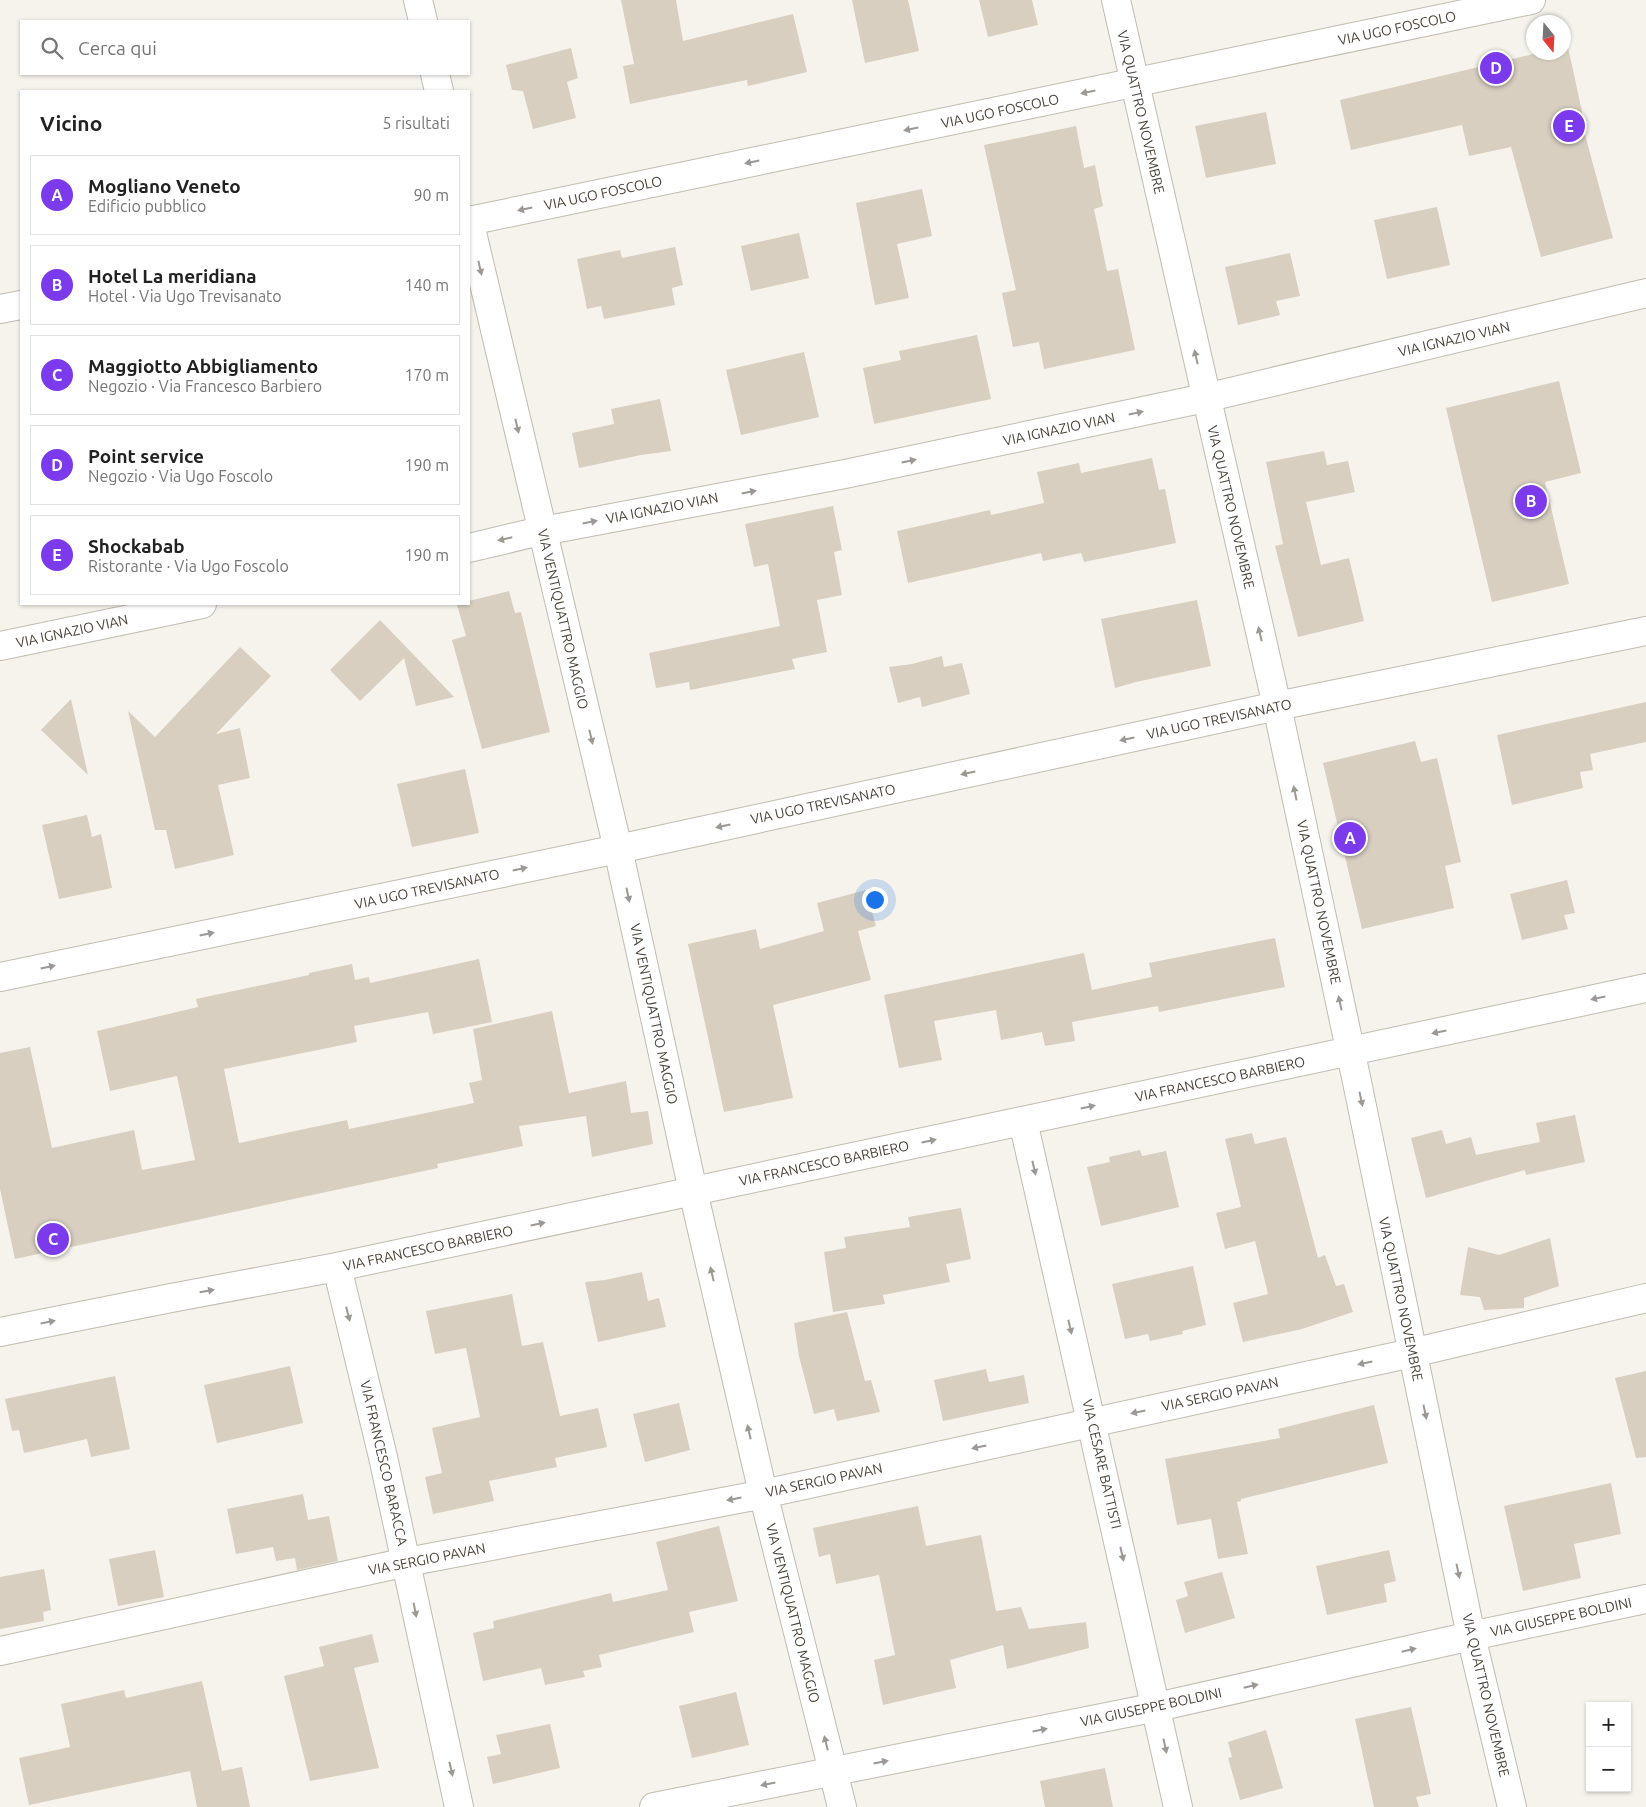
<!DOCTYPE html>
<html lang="it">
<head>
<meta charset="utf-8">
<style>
	:root { --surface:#fff; --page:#f2f2f2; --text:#222; --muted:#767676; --line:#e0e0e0; --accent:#7c3aed }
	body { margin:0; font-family:Ubuntu,sans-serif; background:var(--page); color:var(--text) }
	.controls { position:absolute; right:15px; bottom:15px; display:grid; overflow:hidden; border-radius:0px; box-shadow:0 1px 4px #0004 }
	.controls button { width:45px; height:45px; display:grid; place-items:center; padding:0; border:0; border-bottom:1px solid var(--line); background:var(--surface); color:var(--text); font:25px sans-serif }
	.compass { position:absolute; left:1526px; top:15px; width:45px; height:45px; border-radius:50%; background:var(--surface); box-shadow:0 1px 4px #0004; rotate:162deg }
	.you { position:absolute; left:874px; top:899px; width:18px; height:18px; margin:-12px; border:4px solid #fff; border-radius:50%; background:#1a73e8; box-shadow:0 0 0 8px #1a73e833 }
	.badge { display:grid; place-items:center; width:32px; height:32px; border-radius:50%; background:var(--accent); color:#fff; font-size:16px; font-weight:700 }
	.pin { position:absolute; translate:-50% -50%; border:2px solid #fff; box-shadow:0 1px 5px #0006 }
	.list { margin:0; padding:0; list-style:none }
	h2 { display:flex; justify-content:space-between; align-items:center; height:65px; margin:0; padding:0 20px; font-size:21px }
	h2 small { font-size:16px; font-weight:400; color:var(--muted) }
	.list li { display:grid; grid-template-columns:32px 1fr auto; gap:15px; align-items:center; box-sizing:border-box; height:80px; margin:0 10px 10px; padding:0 10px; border:1px solid var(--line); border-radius:0px }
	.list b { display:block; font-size:19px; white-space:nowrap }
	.list p { margin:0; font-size:16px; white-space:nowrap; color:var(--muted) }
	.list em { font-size:16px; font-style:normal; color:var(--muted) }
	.icon { flex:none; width:28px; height:28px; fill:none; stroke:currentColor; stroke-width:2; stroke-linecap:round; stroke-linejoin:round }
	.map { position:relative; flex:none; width:1646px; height:1807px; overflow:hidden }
	.search { position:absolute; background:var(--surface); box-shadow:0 1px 4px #0004; left:20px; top:20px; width:450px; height:55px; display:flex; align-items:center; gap:12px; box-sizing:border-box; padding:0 18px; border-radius:0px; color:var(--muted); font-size:19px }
	.panel { position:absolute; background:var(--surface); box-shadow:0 1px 4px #0004; left:20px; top:90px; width:450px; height:515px; border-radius:0px }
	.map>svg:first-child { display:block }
	.building { fill:#d8cfc1 }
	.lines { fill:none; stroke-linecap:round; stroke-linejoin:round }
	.minor-casing { stroke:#c2bbae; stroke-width:30 }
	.minor { stroke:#fff; stroke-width:28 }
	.oneway { fill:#9c9892 }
	.labels { text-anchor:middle; stroke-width:4; stroke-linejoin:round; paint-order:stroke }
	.street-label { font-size:14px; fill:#4b4439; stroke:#fff }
</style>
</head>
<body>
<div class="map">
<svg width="1646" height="1807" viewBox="0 0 1646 1807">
	<rect width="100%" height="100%" fill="#f6f3ec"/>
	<g class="building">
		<path d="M 621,0 L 676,0 L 683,41 L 793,14 L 807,72 L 748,86 L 747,80 L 630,104 L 623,66 L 634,64 Z"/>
		<path d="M 852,0 L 908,0 L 919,51 L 865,63 Z"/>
		<path d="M 979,0 L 1032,0 L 1038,25 L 988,37 Z"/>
		<path d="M 1568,47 L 1586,130 L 1584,131 L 1613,238 L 1541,257 L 1511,147 L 1469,156 L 1462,125 L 1351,150 L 1340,100 L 1542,52 L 1564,52 L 1564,48 Z"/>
		<path d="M 571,48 L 578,78 L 567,82 L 576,118 L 533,129 L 523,91 L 512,90 L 506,65 Z"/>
		<path d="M 1266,112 L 1276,164 L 1206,178 L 1195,126 Z"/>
		<path d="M 1076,126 L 1084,168 L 1095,165 L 1103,206 L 1094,209 L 1107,271 L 1118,269 L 1135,350 L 1044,369 L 1039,342 L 1013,347 L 1002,293 L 1016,290 L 984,145 Z"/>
		<path d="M 922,189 L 932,236 L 897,244 L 909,298 L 875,305 L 856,203 Z"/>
		<path d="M 1437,207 L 1450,265 L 1387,279 L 1374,220 Z"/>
		<path d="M 799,233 L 809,278 L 751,291 L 741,246 Z"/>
		<path d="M 675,247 L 683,285 L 672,288 L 675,305 L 604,319 L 601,306 L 587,309 L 577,259 L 620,250 L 622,258 Z"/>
		<path d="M 1290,253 L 1300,296 L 1276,301 L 1280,315 L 1238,325 L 1225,267 Z"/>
		<path d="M 977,335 L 991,399 L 874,424 L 863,368 L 901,360 L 899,351 Z"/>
		<path d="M 804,352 L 819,417 L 741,435 L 726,370 Z"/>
		<path d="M 1559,381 L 1581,473 L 1545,482 L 1569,584 L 1492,602 L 1446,408 Z"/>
		<path d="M 660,399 L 671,451 L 641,455 L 579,468 L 572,433 L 614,424 L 611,409 Z"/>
		<path d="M 1324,451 L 1327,465 L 1348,461 L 1355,492 L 1306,502 L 1321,565 L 1349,558 L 1364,621 L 1298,637 L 1275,546 L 1283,544 L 1266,462 Z"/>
		<path d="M 1152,458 L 1159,490 L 1165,489 L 1176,543 L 1084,562 L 1081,553 L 1043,561 L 1041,553 L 908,583 L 897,531 L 990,510 L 991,515 L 1044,503 L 1037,472 L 1079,463 L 1081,473 Z"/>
		<path d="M 833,506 L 842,550 L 834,552 L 842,595 L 817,600 L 827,652 L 792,659 L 795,669 L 690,690 L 689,682 L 656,688 L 649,653 L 780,626 L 768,564 L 754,567 L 745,524 Z"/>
		<path d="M 509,591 L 515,613 L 521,612 L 550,732 L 482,749 L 452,640 L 466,636 L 457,605 L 469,604 L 469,601 Z"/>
		<path d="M 1197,600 L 1211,666 L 1136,682 L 1115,688 L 1101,619 Z"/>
		<path d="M 380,620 L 411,652 L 454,697 L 416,706 L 404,658 L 360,701 L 330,670 Z"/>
		<path d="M 240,647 L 271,676 L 216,734 L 240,728 L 250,778 L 218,785 L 234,855 L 175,869 L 166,830 L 155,830 L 128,711 L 155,737 Z"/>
		<path d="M 942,656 L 944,667 L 962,663 L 970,694 L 922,707 L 920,697 L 898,703 L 889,667 L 912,664 Z"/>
		<path d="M 71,699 L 88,775 L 41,730 Z"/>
		<path d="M 1646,702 L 1646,742 L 1590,754 L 1593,770 L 1580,772 L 1583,788 L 1512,805 L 1497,735 Z"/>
		<path d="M 1415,741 L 1421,762 L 1437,758 L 1461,862 L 1445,866 L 1454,908 L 1362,929 L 1323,763 Z"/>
		<path d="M 465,769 L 479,833 L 412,847 L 397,784 Z"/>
		<path d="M 87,815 L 92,837 L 101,834 L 112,888 L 59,899 L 42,825 Z"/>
		<path d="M 1567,880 L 1575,913 L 1564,915 L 1568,929 L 1522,940 L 1510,894 Z"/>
		<path d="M 866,890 L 876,926 L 858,931 L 871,980 L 773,1005 L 793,1098 L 724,1112 L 688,944 L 756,929 L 760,949 L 824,931 L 817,903 Z"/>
		<path d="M 1275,938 L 1285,987 L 1159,1012 L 1158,1006 L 1072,1022 L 1075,1041 L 1045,1046 L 1042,1032 L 1001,1040 L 996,1010 L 934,1021 L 942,1060 L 899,1068 L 884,995 L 1084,953 L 1092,990 L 1152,977 L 1149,963 Z"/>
		<path d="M 479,959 L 492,1022 L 433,1034 L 428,1012 L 354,1026 L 357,1042 L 224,1069 L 239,1143 L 347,1120 L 349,1129 L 474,1103 L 469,1083 L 482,1080 L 473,1029 L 552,1011 L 569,1093 L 626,1081 L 631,1113 L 648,1111 L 653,1144 L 592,1157 L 586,1116 L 519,1126 L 523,1146 L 437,1164 L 438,1168 L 15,1259 L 0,1189 L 0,1053 L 30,1047 L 52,1148 L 134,1130 L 142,1170 L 195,1160 L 177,1076 L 110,1091 L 97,1031 L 198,1007 L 196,999 L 309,975 L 309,973 L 352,964 L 355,980 L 369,977 L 370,983 Z"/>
		<path d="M 1575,1115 L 1585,1162 L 1526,1175 L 1525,1170 L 1426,1198 L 1411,1138 L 1442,1130 L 1446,1144 L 1471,1137 L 1476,1155 L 1540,1142 L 1536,1123 Z"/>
		<path d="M 1252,1133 L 1255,1144 L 1286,1137 L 1318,1258 L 1325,1255 L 1336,1286 L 1344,1284 L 1353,1312 L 1302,1329 L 1243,1342 L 1233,1303 L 1268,1294 L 1255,1241 L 1225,1249 L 1216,1213 L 1241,1207 L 1225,1139 Z"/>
		<path d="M 1140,1150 L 1142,1156 L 1166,1151 L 1179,1207 L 1101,1226 L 1087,1167 L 1110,1162 L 1109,1157 Z"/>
		<path d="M 961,1208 L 971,1259 L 946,1264 L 950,1282 L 883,1295 L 885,1304 L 833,1312 L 824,1252 L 846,1248 L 844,1237 L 910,1227 L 908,1217 Z"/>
		<path d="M 1550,1238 L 1559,1286 L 1524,1298 L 1524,1308 L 1484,1310 L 1480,1297 L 1460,1295 L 1468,1247 L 1499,1255 Z"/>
		<path d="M 1193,1266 L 1206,1325 L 1182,1331 L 1183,1334 L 1150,1341 L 1148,1334 L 1125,1339 L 1112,1284 Z"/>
		<path d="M 642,1272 L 648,1301 L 659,1298 L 666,1327 L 598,1342 L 585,1282 L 605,1280 Z"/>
		<path d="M 512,1294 L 522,1346 L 543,1342 L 560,1416 L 598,1408 L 607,1447 L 555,1458 L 557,1467 L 489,1481 L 494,1501 L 433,1514 L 425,1477 L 442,1473 L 432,1428 L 480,1417 L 466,1348 L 435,1354 L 426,1311 Z"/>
		<path d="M 847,1312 L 865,1381 L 871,1380 L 880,1412 L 837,1421 L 834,1409 L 814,1414 L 799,1356 L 794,1323 Z"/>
		<path d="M 290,1366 L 303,1423 L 217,1443 L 204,1385 Z"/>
		<path d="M 986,1369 L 989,1382 L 1024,1375 L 1029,1403 L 943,1421 L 934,1380 Z"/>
		<path d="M 1646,1371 L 1646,1457 L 1636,1458 L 1615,1378 Z"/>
		<path d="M 115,1376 L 130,1449 L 91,1457 L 87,1439 L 24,1453 L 19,1430 L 12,1431 L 5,1399 Z"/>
		<path d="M 679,1403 L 690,1450 L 645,1462 L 633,1414 Z"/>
		<path d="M 1374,1405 L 1388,1463 L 1241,1499 L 1241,1501 L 1237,1502 L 1248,1554 L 1218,1559 L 1211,1519 L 1177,1525 L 1165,1459 L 1280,1438 L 1278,1429 Z"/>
		<path d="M 1611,1483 L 1621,1534 L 1574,1544 L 1581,1578 L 1523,1591 L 1504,1506 Z"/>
		<path d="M 303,1494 L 308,1520 L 329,1516 L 338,1561 L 297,1570 L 295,1558 L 276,1561 L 273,1547 L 236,1554 L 227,1509 Z"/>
		<path d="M 918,1506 L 926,1546 L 981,1535 L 996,1611 L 1021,1607 L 1029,1629 L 1086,1622 L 1089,1648 L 1007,1669 L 1003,1645 L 950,1660 L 956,1688 L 883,1705 L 874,1660 L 895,1655 L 879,1575 L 836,1584 L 830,1554 L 819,1557 L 813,1528 Z"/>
		<path d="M 719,1526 L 738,1601 L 689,1612 L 694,1632 L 599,1655 L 602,1667 L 583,1671 L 585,1677 L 545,1685 L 541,1668 L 483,1681 L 473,1633 L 494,1628 L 493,1621 L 611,1593 L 613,1602 L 668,1590 L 656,1542 Z"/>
		<path d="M 155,1550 L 164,1597 L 118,1606 L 109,1559 Z"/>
		<path d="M 1389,1550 L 1396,1581 L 1384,1584 L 1387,1602 L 1327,1615 L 1316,1566 Z"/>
		<path d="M 44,1569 L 51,1610 L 43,1612 L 44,1621 L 0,1629 L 0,1577 Z"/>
		<path d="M 1222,1572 L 1235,1618 L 1185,1633 L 1176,1600 L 1188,1596 L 1184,1582 Z"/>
		<path d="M 372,1634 L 379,1662 L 354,1668 L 379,1768 L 310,1781 L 284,1676 L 324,1666 L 319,1647 Z"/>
		<path d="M 202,1681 L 222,1771 L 242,1767 L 250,1807 L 197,1807 L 190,1771 L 29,1805 L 19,1758 L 70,1747 L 61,1704 L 124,1690 L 126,1698 Z"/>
		<path d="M 736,1692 L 749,1745 L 692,1758 L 679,1706 Z"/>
		<path d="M 1411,1707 L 1431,1794 L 1416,1797 L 1419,1807 L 1374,1807 L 1355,1719 Z"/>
		<path d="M 550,1724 L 560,1768 L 493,1784 L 487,1757 L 501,1754 L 496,1735 Z"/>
		<path d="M 1266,1730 L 1283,1788 L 1240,1800 L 1228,1758 L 1232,1757 L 1228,1742 Z"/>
		<path d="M 1105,1768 L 1113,1807 L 1045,1807 L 1040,1781 Z"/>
	</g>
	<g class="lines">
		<defs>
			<g id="minor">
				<path d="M 418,0 L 423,21"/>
				<path d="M 1116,0 L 1277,706 L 1357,1082 L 1471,1636 L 1512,1807"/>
				<path d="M 435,74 L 439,91"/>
				<path d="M 469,220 L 618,849 L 693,1191 L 763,1493 L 842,1807"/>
				<path d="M 469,221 L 1531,0"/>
				<path d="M 0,309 L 21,305"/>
				<path d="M 469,548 L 532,533 L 845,474 L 1205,398 L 1646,293"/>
				<path d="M 0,646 L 202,604"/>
				<path d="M 0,977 L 618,849 L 1277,706 L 1646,631"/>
				<path d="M 1023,1121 L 1178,1807"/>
				<path d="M 337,1267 L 383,1457 L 459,1807"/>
				<path d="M 0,1332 L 171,1298 L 337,1267 L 1646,988"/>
				<path d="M 0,1651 L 407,1562 L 754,1496 L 1412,1353 L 1646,1298"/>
				<path d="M 654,1807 L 1157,1707 L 1471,1636 L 1646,1599"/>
			</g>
		</defs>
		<use href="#minor" class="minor-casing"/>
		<use href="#minor" class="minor"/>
	</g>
	<defs><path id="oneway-solid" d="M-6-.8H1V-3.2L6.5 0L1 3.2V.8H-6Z" transform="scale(1.25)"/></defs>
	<g class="oneway">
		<use href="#oneway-solid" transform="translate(1088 92) rotate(168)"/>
		<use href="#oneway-solid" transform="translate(911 129) rotate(168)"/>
		<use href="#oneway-solid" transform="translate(752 162) rotate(168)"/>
		<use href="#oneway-solid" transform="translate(525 209) rotate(168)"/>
		<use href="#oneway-solid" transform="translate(480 268) rotate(77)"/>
		<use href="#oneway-solid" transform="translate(1196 357) rotate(-103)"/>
		<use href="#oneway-solid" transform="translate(1136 413) rotate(-12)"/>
		<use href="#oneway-solid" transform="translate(517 426) rotate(77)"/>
		<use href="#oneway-solid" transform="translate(909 461) rotate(-12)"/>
		<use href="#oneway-solid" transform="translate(749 492) rotate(-11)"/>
		<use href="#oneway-solid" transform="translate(590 522) rotate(-11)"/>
		<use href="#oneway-solid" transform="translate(505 539) rotate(167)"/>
		<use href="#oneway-solid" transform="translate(1260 634) rotate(-103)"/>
		<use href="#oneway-solid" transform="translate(591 737) rotate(77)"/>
		<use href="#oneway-solid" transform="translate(1127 739) rotate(168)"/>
		<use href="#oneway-solid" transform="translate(968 773) rotate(168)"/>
		<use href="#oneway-solid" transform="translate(1295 793) rotate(-102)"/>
		<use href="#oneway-solid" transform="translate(723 826) rotate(168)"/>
		<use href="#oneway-solid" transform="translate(520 869) rotate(-12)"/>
		<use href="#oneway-solid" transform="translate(628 895) rotate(78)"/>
		<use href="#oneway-solid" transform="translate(207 934) rotate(-12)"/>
		<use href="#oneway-solid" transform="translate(48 967) rotate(-12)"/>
		<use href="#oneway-solid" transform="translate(1598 998) rotate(168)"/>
		<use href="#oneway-solid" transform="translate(1340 1003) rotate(-102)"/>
		<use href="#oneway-solid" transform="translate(1439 1032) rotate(168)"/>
		<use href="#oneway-solid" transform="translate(1361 1099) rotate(78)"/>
		<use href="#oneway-solid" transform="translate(1088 1107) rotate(-12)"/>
		<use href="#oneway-solid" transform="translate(929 1141) rotate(-12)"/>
		<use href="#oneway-solid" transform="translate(1034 1168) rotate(77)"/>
		<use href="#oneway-solid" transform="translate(538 1224) rotate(-12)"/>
		<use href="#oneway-solid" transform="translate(712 1274) rotate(-103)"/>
		<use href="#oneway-solid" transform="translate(207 1291) rotate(-10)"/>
		<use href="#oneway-solid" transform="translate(348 1314) rotate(76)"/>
		<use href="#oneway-solid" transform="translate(48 1322) rotate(-11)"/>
		<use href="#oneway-solid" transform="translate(1070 1327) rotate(77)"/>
		<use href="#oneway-solid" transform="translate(1365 1363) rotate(168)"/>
		<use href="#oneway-solid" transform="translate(1138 1412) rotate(168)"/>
		<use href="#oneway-solid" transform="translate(1425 1412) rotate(78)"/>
		<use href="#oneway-solid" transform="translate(749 1432) rotate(-103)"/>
		<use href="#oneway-solid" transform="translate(979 1447) rotate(168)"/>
		<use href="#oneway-solid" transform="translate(734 1499) rotate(169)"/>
		<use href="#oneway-solid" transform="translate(1122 1554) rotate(77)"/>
		<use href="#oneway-solid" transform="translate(1458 1571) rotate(78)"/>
		<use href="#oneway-solid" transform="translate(415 1610) rotate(79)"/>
		<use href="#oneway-solid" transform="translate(1409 1650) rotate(-13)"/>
		<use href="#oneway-solid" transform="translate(1251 1686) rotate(-13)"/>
		<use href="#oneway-solid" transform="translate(1040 1730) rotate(-11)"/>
		<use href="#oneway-solid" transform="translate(826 1743) rotate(-104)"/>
		<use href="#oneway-solid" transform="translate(1165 1746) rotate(78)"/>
		<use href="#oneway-solid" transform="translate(881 1762) rotate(-11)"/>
		<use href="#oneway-solid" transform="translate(451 1769) rotate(77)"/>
		<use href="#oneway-solid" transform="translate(768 1784) rotate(169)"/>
	</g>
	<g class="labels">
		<g class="street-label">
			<text transform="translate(1397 28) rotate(-12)" y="5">VIA UGO FOSCOLO</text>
			<text transform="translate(1000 111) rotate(-12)" y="5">VIA UGO FOSCOLO</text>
			<text transform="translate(1141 112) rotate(77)" y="5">VIA QUATTRO NOVEMBRE</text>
			<text transform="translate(603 193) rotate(-12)" y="5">VIA UGO FOSCOLO</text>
			<text transform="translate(1454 339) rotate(-13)" y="5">VIA IGNAZIO VIAN</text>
			<text transform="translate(1059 429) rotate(-12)" y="5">VIA IGNAZIO VIAN</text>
			<text transform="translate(1231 507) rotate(77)" y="5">VIA QUATTRO NOVEMBRE</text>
			<text transform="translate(662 508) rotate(-11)" y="5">VIA IGNAZIO VIAN</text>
			<text transform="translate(563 619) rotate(77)" y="5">VIA VENTIQUATTRO MAGGIO</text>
			<text transform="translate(72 631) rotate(-12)" y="5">VIA IGNAZIO VIAN</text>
			<text transform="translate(1219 719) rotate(-12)" y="5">VIA UGO TREVISANATO</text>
			<text transform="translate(823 804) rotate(-12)" y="5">VIA UGO TREVISANATO</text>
			<text transform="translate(427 889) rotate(-12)" y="5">VIA UGO TREVISANATO</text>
			<text transform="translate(1319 902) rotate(78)" y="5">VIA QUATTRO NOVEMBRE</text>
			<text transform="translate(654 1014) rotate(78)" y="5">VIA VENTIQUATTRO MAGGIO</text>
			<text transform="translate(1220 1079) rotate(-12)" y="5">VIA FRANCESCO BARBIERO</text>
			<text transform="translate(824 1163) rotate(-12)" y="5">VIA FRANCESCO BARBIERO</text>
			<text transform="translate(428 1248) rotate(-12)" y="5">VIA FRANCESCO BARBIERO</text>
			<text transform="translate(1401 1299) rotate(78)" y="5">VIA QUATTRO NOVEMBRE</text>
			<text transform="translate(1220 1394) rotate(-12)" y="5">VIA SERGIO PAVAN</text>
			<text transform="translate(384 1463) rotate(77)" y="5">VIA FRANCESCO BARACCA</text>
			<text transform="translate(1102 1464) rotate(77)" y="5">VIA CESARE BATTISTI</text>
			<text transform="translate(824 1480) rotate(-12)" y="5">VIA SERGIO PAVAN</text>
			<text transform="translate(427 1559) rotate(-11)" y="5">VIA SERGIO PAVAN</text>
			<text transform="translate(793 1613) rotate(76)" y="5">VIA VENTIQUATTRO MAGGIO</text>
			<text transform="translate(1561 1617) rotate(-12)" y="5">VIA GIUSEPPE BOLDINI</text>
			<text transform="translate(1486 1695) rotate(77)" y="5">VIA QUATTRO NOVEMBRE</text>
			<text transform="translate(1151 1707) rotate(-12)" y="5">VIA GIUSEPPE BOLDINI</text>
		</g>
	</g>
</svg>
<div class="controls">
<button>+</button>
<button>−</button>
</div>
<svg class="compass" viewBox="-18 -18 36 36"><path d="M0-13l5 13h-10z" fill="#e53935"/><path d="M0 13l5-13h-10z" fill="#767676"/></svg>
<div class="you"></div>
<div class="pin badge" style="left:1350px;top:838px">A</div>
<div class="pin badge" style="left:1531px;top:501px">B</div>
<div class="pin badge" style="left:53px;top:1239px">C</div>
<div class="pin badge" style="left:1496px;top:68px">D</div>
<div class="pin badge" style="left:1569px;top:126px">E</div>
<div class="search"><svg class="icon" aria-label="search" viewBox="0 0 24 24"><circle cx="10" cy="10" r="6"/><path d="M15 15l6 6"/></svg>Cerca qui</div>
<section class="panel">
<h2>Vicino<small>5 risultati</small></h2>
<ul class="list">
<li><span class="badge">A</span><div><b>Mogliano Veneto</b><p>Edificio pubblico</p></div><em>90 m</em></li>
<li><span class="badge">B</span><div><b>Hotel La meridiana</b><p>Hotel · Via Ugo Trevisanato</p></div><em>140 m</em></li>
<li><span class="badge">C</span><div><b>Maggiotto Abbigliamento</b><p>Negozio · Via Francesco Barbiero</p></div><em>170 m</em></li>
<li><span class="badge">D</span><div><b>Point service</b><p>Negozio · Via Ugo Foscolo</p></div><em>190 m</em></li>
<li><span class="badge">E</span><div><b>Shockabab</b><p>Ristorante · Via Ugo Foscolo</p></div><em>190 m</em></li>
</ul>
</section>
</div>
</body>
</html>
